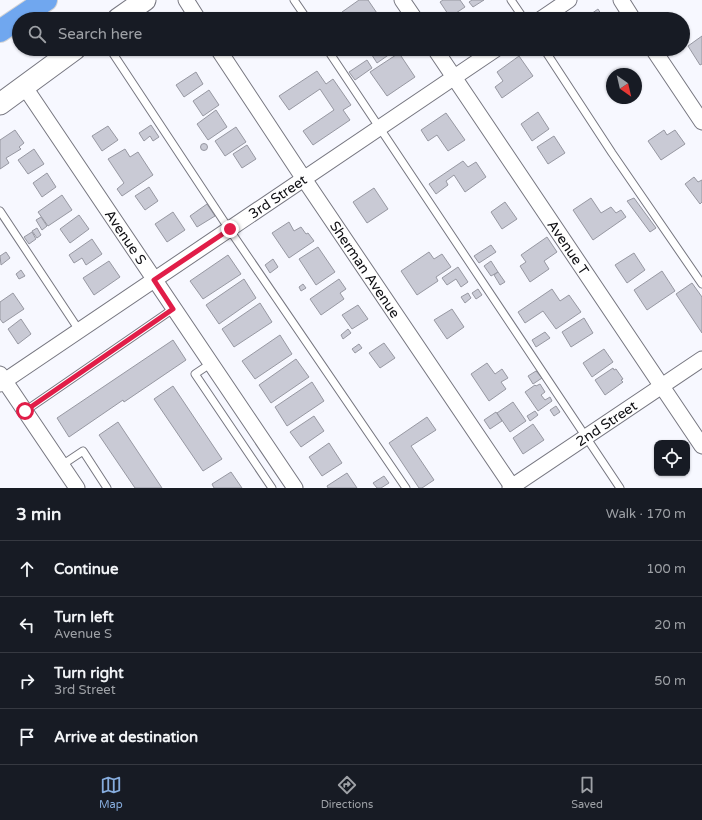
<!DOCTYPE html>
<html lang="en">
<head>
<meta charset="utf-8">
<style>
	:root { --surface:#171b24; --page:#20242c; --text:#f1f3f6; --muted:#9ea1a6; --line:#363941; --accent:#86acdd }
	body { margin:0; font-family:"Varela Round",sans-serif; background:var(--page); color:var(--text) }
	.controls { position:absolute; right:12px; bottom:12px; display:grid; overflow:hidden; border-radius:8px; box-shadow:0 1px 3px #0004 }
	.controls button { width:36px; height:36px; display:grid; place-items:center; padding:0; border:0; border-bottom:1px solid var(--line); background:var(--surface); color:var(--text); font:20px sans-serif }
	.compass { position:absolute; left:606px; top:68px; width:36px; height:36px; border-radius:50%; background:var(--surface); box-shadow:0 1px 3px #0004; rotate:146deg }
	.stop { position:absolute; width:12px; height:12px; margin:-9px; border:3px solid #e11d48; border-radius:50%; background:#fff }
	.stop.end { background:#e11d48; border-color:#fff; box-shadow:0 1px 4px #0008 }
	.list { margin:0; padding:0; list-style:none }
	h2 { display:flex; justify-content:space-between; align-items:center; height:52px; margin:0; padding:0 16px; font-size:17px }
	h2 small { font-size:13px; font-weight:400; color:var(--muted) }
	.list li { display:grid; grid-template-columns:26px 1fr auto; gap:12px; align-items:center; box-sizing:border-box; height:56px; padding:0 16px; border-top:1px solid var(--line) }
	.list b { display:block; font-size:15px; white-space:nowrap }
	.list p { margin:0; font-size:13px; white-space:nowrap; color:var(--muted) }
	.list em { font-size:13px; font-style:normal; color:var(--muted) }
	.icon { flex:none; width:22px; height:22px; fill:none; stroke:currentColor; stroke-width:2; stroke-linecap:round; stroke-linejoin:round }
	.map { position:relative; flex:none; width:702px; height:488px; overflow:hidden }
	.search { position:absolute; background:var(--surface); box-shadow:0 1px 3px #0004; left:12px; right:12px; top:12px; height:44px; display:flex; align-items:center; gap:10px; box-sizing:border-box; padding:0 14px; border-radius:22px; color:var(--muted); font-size:15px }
	.sheet { height:276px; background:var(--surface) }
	nav { display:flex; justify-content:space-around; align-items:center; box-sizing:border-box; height:56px; border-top:1px solid var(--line); background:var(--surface); font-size:11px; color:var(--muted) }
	nav a { display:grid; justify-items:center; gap:2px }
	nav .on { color:var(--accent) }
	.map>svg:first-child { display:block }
	.building { fill:#c9cad5; stroke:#9798a2 }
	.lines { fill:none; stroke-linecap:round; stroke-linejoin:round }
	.lane-casing { stroke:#777781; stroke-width:9 }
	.street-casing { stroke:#777781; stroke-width:17 }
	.secondary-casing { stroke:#777781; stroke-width:23 }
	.highway-casing { stroke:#d4d4d5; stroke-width:24 }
	.lane { stroke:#fff; stroke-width:7 }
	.street { stroke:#fff; stroke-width:15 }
	.secondary { stroke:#fff; stroke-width:21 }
	.highway { stroke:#70a7ef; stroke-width:22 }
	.route { stroke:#e11d48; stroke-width:5 }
	.labels { text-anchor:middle; stroke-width:4; stroke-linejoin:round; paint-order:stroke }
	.street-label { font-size:14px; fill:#0f0f13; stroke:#fff }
</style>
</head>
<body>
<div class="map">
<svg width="702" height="488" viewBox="0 0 702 488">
	<rect width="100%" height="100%" fill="#f7f8ff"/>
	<g class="building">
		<path d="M 359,0 L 368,0 L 381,19 L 347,19 L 342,12 Z"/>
		<path d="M 443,0 L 460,0 L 465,7 L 450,17 L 440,2 Z"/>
		<path d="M 472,0 L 484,0 L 473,7 L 469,2 Z"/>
		<path d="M 598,9 L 604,19 L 584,19 Z"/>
		<path d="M 702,36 L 702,64 L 700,65 L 688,46 Z"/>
		<path d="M 368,49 L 397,49 L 377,63 Z"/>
		<path d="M 399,53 L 415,77 L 387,96 L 370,72 Z"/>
		<path d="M 519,56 L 533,76 L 502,98 L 495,87 L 503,81 L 497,72 Z"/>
		<path d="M 367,60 L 372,68 L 355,80 L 349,72 Z"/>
		<path d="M 317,71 L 326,84 L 333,79 L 351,105 L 343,110 L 350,120 L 313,145 L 303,131 L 334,110 L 320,89 L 289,110 L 279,96 Z"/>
		<path d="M 196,72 L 203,84 L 184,97 L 176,85 Z"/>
		<path d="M 209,90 L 219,105 L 203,116 L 193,101 Z"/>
		<path d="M 216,110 L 227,127 L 208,140 L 197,124 Z"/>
		<path d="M 538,112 L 549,129 L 532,141 L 521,124 Z"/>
		<path d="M 446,113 L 465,140 L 448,151 L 437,135 L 428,141 L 421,130 Z"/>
		<path d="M 151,125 L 159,137 L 153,141 L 150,136 L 144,141 L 139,133 Z"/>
		<path d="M 108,126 L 118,140 L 102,151 L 92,136 Z"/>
		<path d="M 236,127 L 246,142 L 225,156 L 215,141 Z"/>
		<path d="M 15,130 L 24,143 L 19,147 L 21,149 L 6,158 L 9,163 L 0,169 L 0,140 Z"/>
		<path d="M 664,130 L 667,135 L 675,130 L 685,144 L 661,160 L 648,141 Z"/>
		<path d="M 554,136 L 565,153 L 548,164 L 537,147 Z"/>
		<circle cx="204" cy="147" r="3.5"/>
		<path d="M 247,145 L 256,159 L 242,168 L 233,154 Z"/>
		<path d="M 34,149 L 44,164 L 28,174 L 18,160 Z"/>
		<path d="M 125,149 L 130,157 L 138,152 L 153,175 L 122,196 L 117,189 L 124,183 L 108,159 Z"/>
		<path d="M 463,161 L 468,167 L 476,162 L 486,177 L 465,192 L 454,175 L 446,181 L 448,185 L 436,194 L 429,184 Z"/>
		<path d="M 47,173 L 56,187 L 42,197 L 33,183 Z"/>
		<path d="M 694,177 L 698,182 L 702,180 L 702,202 L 700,204 L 685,184 Z"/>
		<path d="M 149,187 L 158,201 L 145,210 L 135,196 Z"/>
		<path d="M 374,188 L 388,209 L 367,223 L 353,202 Z"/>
		<path d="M 62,195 L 72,210 L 48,226 L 38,212 Z"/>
		<path d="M 591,198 L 601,213 L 611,207 L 616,213 L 621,210 L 626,217 L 593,240 L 573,210 Z"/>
		<path d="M 634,198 L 656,228 L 650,232 L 627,201 Z"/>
		<path d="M 505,202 L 517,219 L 502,229 L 491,212 Z"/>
		<path d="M 207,204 L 215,216 L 197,227 L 190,216 Z"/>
		<path d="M 173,212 L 185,230 L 167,242 L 155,224 Z"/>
		<path d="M 79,215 L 89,229 L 70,243 L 60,229 Z"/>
		<path d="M 41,217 L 47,226 L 42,230 L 36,220 Z"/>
		<path d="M 289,222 L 294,231 L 301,227 L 306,234 L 308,233 L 314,241 L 289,258 L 272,233 Z"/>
		<path d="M 37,228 L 41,235 L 37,238 L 32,231 Z"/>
		<path d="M 32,232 L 36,239 L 29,244 L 24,237 Z"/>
		<path d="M 547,237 L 557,252 L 544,261 L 549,269 L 530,282 L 520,266 L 526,262 L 521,255 Z"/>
		<path d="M 92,239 L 102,254 L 86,265 L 82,258 L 74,263 L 69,255 Z"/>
		<path d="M 491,245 L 496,252 L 479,263 L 474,256 Z"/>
		<path d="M 318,247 L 335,272 L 316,285 L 299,259 Z"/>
		<path d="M 6,252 L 10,258 L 1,265 L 0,256 Z"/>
		<path d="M 429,252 L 434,259 L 442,254 L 451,267 L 436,277 L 438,281 L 417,295 L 401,271 Z"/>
		<path d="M 634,253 L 645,270 L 627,283 L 615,265 Z"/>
		<path d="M 228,255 L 241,274 L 203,299 L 190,281 Z"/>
		<path d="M 273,259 L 278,267 L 270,273 L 265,265 Z"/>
		<path d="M 109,261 L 120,277 L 94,295 L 83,278 Z"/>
		<path d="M 491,261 L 498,272 L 491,276 L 484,266 Z"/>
		<path d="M 458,267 L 468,282 L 461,287 L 456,279 L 447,285 L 442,278 Z"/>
		<path d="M 21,270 L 25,276 L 19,279 L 16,274 Z"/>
		<path d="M 662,271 L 675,291 L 647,310 L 634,290 Z"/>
		<path d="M 498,272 L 505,282 L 500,285 L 494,275 Z"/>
		<path d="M 244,279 L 256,298 L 219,324 L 206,305 Z"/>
		<path d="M 339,279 L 346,289 L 340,293 L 344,299 L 321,315 L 310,299 Z"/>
		<path d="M 692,283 L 702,297 L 702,333 L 676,294 Z"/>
		<path d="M 303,284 L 306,288 L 301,291 L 299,287 Z"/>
		<path d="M 478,289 L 482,295 L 476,299 L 472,293 Z"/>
		<path d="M 552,289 L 560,301 L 569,295 L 581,312 L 556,329 L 543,311 L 525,323 L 518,312 Z"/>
		<path d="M 13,293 L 24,309 L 3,323 L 0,319 L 0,302 Z"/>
		<path d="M 468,293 L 471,298 L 465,303 L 461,297 Z"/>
		<path d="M 260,303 L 272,322 L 234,347 L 222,329 Z"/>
		<path d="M 358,305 L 368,319 L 352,329 L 342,315 Z"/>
		<path d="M 452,309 L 464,327 L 447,339 L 434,320 Z"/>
		<path d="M 584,318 L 593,333 L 571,347 L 562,332 Z"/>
		<path d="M 21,319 L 31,334 L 18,344 L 8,329 Z"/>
		<path d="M 348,329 L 351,333 L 343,339 L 341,335 Z"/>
		<path d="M 545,332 L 550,338 L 536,347 L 532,340 Z"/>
		<path d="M 280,335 L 292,354 L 255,379 L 242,361 Z"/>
		<path d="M 173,340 L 186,360 L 124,402 L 123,400 L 69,437 L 57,418 Z"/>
		<path d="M 384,343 L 395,358 L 380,368 L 369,353 Z"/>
		<path d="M 359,344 L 362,348 L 355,353 L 352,349 Z"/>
		<path d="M 604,349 L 613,362 L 592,377 L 583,363 Z"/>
		<path d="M 296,359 L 309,377 L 271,403 L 259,385 Z"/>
		<path d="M 487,363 L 495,374 L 502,369 L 508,378 L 501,382 L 506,389 L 489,401 L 471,374 Z"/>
		<path d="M 613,368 L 614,370 L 616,369 L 623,379 L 621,380 L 623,382 L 605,395 L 595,380 Z"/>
		<path d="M 536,371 L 542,378 L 533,384 L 528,376 Z"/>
		<path d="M 312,382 L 324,401 L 287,426 L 275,407 Z"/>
		<path d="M 540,384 L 545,392 L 541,395 L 545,400 L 550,397 L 552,401 L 538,411 L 525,392 L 535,385 L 536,386 Z"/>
		<path d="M 173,386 L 222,459 L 203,471 L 154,399 Z"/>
		<path d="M 513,402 L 526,421 L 510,432 L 497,413 Z"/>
		<path d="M 556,406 L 560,412 L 554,416 L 550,410 Z"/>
		<path d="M 535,411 L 538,415 L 530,421 L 527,416 Z"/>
		<path d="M 496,412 L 502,421 L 490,429 L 484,420 Z"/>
		<path d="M 314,416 L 324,431 L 301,447 L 290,432 Z"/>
		<path d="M 427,417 L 436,430 L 411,446 L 434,480 L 422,488 L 419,488 L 389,443 Z"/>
		<path d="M 118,422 L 162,488 L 135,488 L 99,435 Z"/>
		<path d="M 533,424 L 544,440 L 523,454 L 513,438 Z"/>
		<path d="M 329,443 L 342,463 L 322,476 L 309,457 Z"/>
		<path d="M 231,472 L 242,488 L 214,488 L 212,484 Z"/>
		<path d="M 347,473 L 357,488 L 328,488 L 327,486 Z"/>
		<path d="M 384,476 L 389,483 L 381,488 L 377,488 L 373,483 Z"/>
	</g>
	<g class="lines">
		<defs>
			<g id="lane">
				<path d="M 294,0 L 307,19"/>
				<path d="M 511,0 L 524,19"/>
				<path d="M 110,49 L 229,229 L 406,488"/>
				<path d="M 327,49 L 620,488"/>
				<path d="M 544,49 L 612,153 L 702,284"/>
				<path d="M 0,211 L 79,330"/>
				<path d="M 210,364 L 195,374 L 272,488"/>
				<path d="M 25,411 L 173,309"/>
				<path d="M 62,465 L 83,451 L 107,488"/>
			</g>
			<g id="street">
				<path d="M 186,0 L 198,19"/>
				<path d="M 402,0 L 415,19"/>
				<path d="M 621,0 L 633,19"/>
				<path d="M 541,19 L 569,0"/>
				<path id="s1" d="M 218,49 L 304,179 L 513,488"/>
				<path id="s2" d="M 435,49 L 702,446"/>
				<path d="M 653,49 L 702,122"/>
				<path id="s3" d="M 24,86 L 295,488"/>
				<path d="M 0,374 L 77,488"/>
				<path id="s4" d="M 0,384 L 496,49"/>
				<path id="s5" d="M 510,488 L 702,359"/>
			</g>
			<g id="secondary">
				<path d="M 118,19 L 145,0"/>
				<path d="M 0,104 L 75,49"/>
			</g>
			<path id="highway" d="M 0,31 L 46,0"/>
		</defs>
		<use href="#lane" class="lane-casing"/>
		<use href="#street" class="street-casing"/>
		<use href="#secondary" class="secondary-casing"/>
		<use href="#highway" class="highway-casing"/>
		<use href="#lane" class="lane"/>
		<use href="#street" class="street"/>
		<use href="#secondary" class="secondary"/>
		<use href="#highway" class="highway"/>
	</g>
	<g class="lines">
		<path class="route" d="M 25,411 L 173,309 L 154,280 L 230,229"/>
	</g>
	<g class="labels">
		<g class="street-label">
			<text dy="5" stroke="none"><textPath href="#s4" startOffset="335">3rd Street</textPath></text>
			<text dy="5" stroke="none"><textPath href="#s3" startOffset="182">Avenue S</textPath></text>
			<text dy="5" stroke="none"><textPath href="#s2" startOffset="239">Avenue T</textPath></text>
			<text dy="5" stroke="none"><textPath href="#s1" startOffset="265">Sherman Avenue</textPath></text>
			<text dy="5" stroke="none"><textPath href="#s5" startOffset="116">2nd Street</textPath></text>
		</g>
	</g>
</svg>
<div class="controls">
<button><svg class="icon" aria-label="locate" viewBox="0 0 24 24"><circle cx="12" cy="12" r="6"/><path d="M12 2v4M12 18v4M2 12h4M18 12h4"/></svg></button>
</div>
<svg class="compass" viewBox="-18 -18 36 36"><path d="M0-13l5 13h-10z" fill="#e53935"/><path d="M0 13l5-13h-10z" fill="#9ea1a6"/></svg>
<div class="stop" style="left:25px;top:411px"></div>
<div class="stop end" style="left:230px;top:229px"></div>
<div class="search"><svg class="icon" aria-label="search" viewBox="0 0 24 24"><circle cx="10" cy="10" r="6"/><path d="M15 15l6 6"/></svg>Search here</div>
</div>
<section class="sheet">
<h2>3 min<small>Walk · 170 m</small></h2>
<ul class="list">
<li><svg class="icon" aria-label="ahead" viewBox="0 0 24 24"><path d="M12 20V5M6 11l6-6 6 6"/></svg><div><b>Continue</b></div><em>100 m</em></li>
<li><svg class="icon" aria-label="left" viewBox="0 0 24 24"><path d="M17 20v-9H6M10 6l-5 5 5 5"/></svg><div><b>Turn left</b><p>Avenue S</p></div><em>20 m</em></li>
<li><svg class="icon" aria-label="right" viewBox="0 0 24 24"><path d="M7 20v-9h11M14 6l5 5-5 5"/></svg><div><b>Turn right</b><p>3rd Street</p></div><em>50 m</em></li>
<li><svg class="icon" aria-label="arrive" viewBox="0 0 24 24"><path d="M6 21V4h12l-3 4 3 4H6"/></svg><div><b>Arrive at destination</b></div></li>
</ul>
</section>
<nav>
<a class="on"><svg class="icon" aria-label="map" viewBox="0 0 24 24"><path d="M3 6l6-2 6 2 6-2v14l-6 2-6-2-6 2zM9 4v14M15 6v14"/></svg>Map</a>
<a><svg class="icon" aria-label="directions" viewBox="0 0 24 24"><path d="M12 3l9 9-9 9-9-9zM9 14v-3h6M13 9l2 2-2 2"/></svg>Directions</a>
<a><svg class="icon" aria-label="saved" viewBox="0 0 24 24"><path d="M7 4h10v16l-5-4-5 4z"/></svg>Saved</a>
</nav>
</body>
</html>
